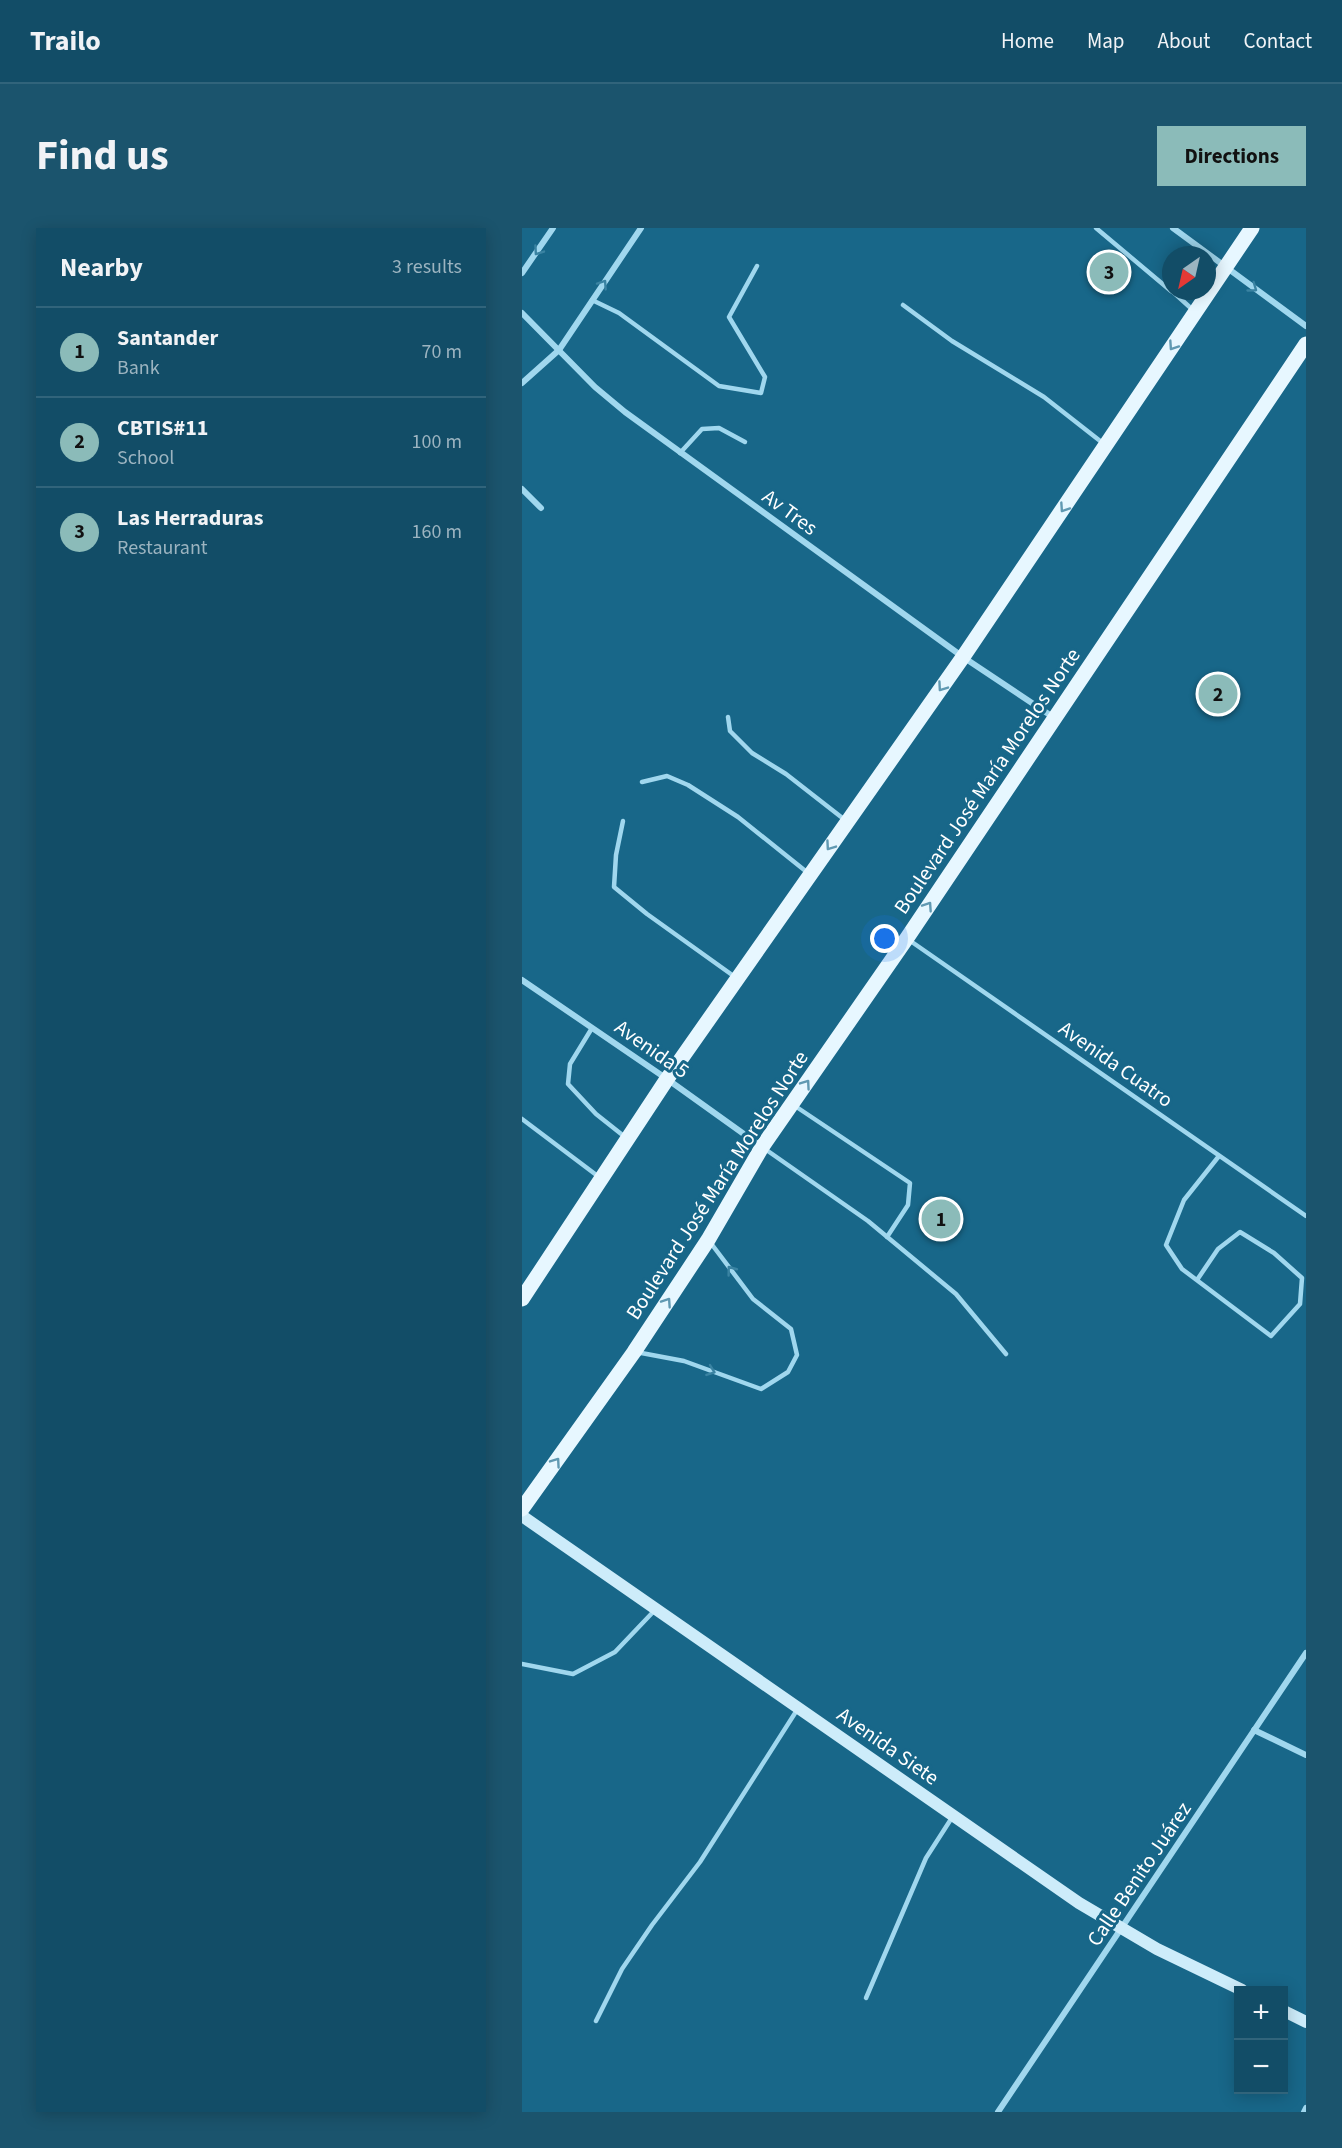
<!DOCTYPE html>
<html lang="en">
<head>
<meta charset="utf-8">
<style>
	:root { --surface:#124d67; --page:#1b546d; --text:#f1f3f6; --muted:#9cb4c0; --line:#31647b; --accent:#8bbbb9 }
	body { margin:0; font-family:"Source Sans 3",sans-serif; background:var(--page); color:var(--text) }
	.controls { position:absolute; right:18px; bottom:18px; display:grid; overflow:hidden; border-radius:0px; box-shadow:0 3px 15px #0003 }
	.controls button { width:54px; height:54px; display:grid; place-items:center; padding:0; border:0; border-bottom:2px solid var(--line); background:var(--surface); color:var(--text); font:30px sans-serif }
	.compass { position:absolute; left:640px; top:18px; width:54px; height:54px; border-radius:50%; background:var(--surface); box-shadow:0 3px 15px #0003; rotate:214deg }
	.you { position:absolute; left:363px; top:711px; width:21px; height:21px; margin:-15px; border:4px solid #fff; border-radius:50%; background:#1a73e8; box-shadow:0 0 0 9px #1a73e833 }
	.badge { display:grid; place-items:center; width:39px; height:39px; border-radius:50%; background:var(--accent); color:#111; font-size:20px; font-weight:700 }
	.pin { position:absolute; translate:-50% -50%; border:3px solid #fff; box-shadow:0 2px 6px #0006 }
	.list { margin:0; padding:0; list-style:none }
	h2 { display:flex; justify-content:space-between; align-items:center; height:78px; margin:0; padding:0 24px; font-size:26px }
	h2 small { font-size:20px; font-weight:400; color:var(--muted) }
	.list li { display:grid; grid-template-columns:39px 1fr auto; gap:18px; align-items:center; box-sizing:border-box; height:90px; padding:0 24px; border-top:2px solid var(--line) }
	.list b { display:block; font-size:22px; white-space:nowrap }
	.list p { margin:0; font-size:20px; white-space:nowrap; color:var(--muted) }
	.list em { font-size:20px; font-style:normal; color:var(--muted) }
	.map { position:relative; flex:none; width:784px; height:1884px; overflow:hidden; border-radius:0px }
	header { display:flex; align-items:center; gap:36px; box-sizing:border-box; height:84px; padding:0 30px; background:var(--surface); border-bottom:2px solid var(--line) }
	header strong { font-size:28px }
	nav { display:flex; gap:33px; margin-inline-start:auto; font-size:21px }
	.intro { display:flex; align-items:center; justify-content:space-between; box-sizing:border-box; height:144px; padding:0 36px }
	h1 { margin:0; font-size:42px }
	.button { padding:15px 27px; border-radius:0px; background:var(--accent); color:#111; font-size:21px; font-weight:700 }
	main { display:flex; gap:36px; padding:0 36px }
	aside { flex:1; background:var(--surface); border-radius:0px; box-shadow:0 3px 15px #0003 }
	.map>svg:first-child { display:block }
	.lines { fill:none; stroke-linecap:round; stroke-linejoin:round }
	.lane { stroke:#a0d7ee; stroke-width:4.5 }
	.street { stroke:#a0d7ee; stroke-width:6 }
	.secondary { stroke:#cdecfa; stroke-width:12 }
	.primary { stroke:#e7f7ff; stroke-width:15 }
	.oneway { stroke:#3a83a2 }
	.oneway2 { stroke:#6099b2 }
	.labels { text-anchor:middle; stroke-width:6; stroke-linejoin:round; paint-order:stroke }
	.street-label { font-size:21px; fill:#fff; stroke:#186789 }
</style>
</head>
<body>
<header>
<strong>Trailo</strong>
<nav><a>Home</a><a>Map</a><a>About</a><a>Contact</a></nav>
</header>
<div class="intro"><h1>Find us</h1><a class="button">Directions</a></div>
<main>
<aside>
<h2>Nearby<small>3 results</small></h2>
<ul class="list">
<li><span class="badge">1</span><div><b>Santander</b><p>Bank</p></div><em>70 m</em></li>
<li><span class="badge">2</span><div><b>CBTIS#11</b><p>School</p></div><em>100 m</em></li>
<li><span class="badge">3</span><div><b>Las Herraduras</b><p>Restaurant</p></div><em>160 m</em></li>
</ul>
</aside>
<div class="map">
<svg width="784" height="1884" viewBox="0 0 784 1884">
	<rect width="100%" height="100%" fill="#186789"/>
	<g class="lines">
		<g class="lane">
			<path d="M 574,0 L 649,63"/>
			<path d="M 650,63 L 672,83"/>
			<path d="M 70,72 L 97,85 L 197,158 L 239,165 L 243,149 L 207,89 L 235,38"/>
			<path d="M 381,77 L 430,113 L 522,169 L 582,216"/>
			<path d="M 158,225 L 180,201 L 197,200 L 223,214"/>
			<path d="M 206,489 L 208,503 L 230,525 L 264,546 L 323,592"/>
			<path d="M 120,554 L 145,548 L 166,557 L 216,589 L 286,645"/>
			<path d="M 101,593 L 94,627 L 92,659 L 125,686 L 213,749"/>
			<path d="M 387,712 L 784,988"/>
			<path d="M 70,800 L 48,836 L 46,856 L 74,886 L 103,909"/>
			<path d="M 273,878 L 388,955 L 386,977 L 365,1009"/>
			<path d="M 0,891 L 77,949"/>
			<path d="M 243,921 L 346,993 L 434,1066 L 484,1126"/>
			<path d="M 675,1052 L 696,1021 L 718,1004 L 752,1025 L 780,1050 L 778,1076 L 749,1108 L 660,1041 L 644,1017 L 662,972 L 697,928"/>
			<path d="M 114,1124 L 162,1133 L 239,1161 L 266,1144 L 275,1127 L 269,1101 L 231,1071 L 188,1014"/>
			<path d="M 0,1436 L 51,1446 L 93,1424 L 132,1383"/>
			<path d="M 344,1770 L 404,1630 L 431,1588"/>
			<path d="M 74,1793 L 100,1741 L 130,1697 L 178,1634 L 275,1482"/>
		</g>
		<g class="street">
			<path d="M 651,0 L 784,98"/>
			<path d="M 0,45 L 31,0"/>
			<path d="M 0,85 L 73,159 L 103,184 L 441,429 L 531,489"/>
			<path d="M 0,155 L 37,122 L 119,0"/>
			<path d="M 0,261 L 19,280"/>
			<path d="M 0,752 L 145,851 L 240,919"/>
			<path d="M 732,1502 L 784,1527"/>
			<path d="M 476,1884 L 784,1425"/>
			<path d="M 782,1884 L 784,1880"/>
		</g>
		<g class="secondary">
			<path d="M 0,1288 L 557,1675 L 635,1721 L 720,1762"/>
			<path d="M 762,1783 L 784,1794"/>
		</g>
		<g class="primary">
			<path d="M 0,1071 L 145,851 L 441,429 L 730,0"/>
			<path d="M 0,1281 L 112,1124 L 186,1012 L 240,919 L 385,710 L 784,116"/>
		</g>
	</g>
	<defs><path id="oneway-chevron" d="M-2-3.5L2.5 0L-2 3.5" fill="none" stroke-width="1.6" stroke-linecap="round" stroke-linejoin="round" transform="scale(1.5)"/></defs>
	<g class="oneway">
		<use href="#oneway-chevron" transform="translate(16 23) rotate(125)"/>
		<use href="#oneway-chevron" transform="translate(81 56) rotate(-56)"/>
		<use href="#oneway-chevron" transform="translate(731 60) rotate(36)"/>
		<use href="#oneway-chevron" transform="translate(209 1042) rotate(-127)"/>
		<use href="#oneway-chevron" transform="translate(189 1143) rotate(20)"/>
	</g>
	<g class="oneway2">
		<use href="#oneway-chevron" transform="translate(651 118) rotate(124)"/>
		<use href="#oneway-chevron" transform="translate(542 280) rotate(124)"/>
		<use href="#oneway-chevron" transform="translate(420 459) rotate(125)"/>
		<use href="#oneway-chevron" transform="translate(308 618) rotate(125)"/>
		<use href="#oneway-chevron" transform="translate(406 678) rotate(-56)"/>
		<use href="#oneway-chevron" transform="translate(284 856) rotate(-55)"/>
		<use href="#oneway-chevron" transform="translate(145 1074) rotate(-56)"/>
		<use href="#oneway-chevron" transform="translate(34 1234) rotate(-55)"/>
	</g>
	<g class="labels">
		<g class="street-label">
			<text transform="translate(268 284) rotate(36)" y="7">Av Tres</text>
			<text transform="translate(465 553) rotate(-56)" y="7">Boulevard José María Morelos Norte</text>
			<text transform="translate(130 821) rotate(35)" y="7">Avenida 5</text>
			<text transform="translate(594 836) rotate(35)" y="7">Avenida Cuatro</text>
			<text transform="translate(195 957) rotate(-57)" y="7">Boulevard José María Morelos Norte</text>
			<text transform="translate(366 1518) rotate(35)" y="7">Avenida Siete</text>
			<text transform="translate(617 1646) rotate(-56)" y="7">Calle Benito Juárez</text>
		</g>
	</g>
</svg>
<div class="controls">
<button>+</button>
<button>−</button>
</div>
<svg class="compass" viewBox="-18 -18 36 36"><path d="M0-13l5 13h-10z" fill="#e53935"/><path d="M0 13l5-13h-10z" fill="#9cb4c0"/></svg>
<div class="you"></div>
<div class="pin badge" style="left:419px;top:991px">1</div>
<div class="pin badge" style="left:696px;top:466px">2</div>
<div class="pin badge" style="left:587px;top:44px">3</div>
</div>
</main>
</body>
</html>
